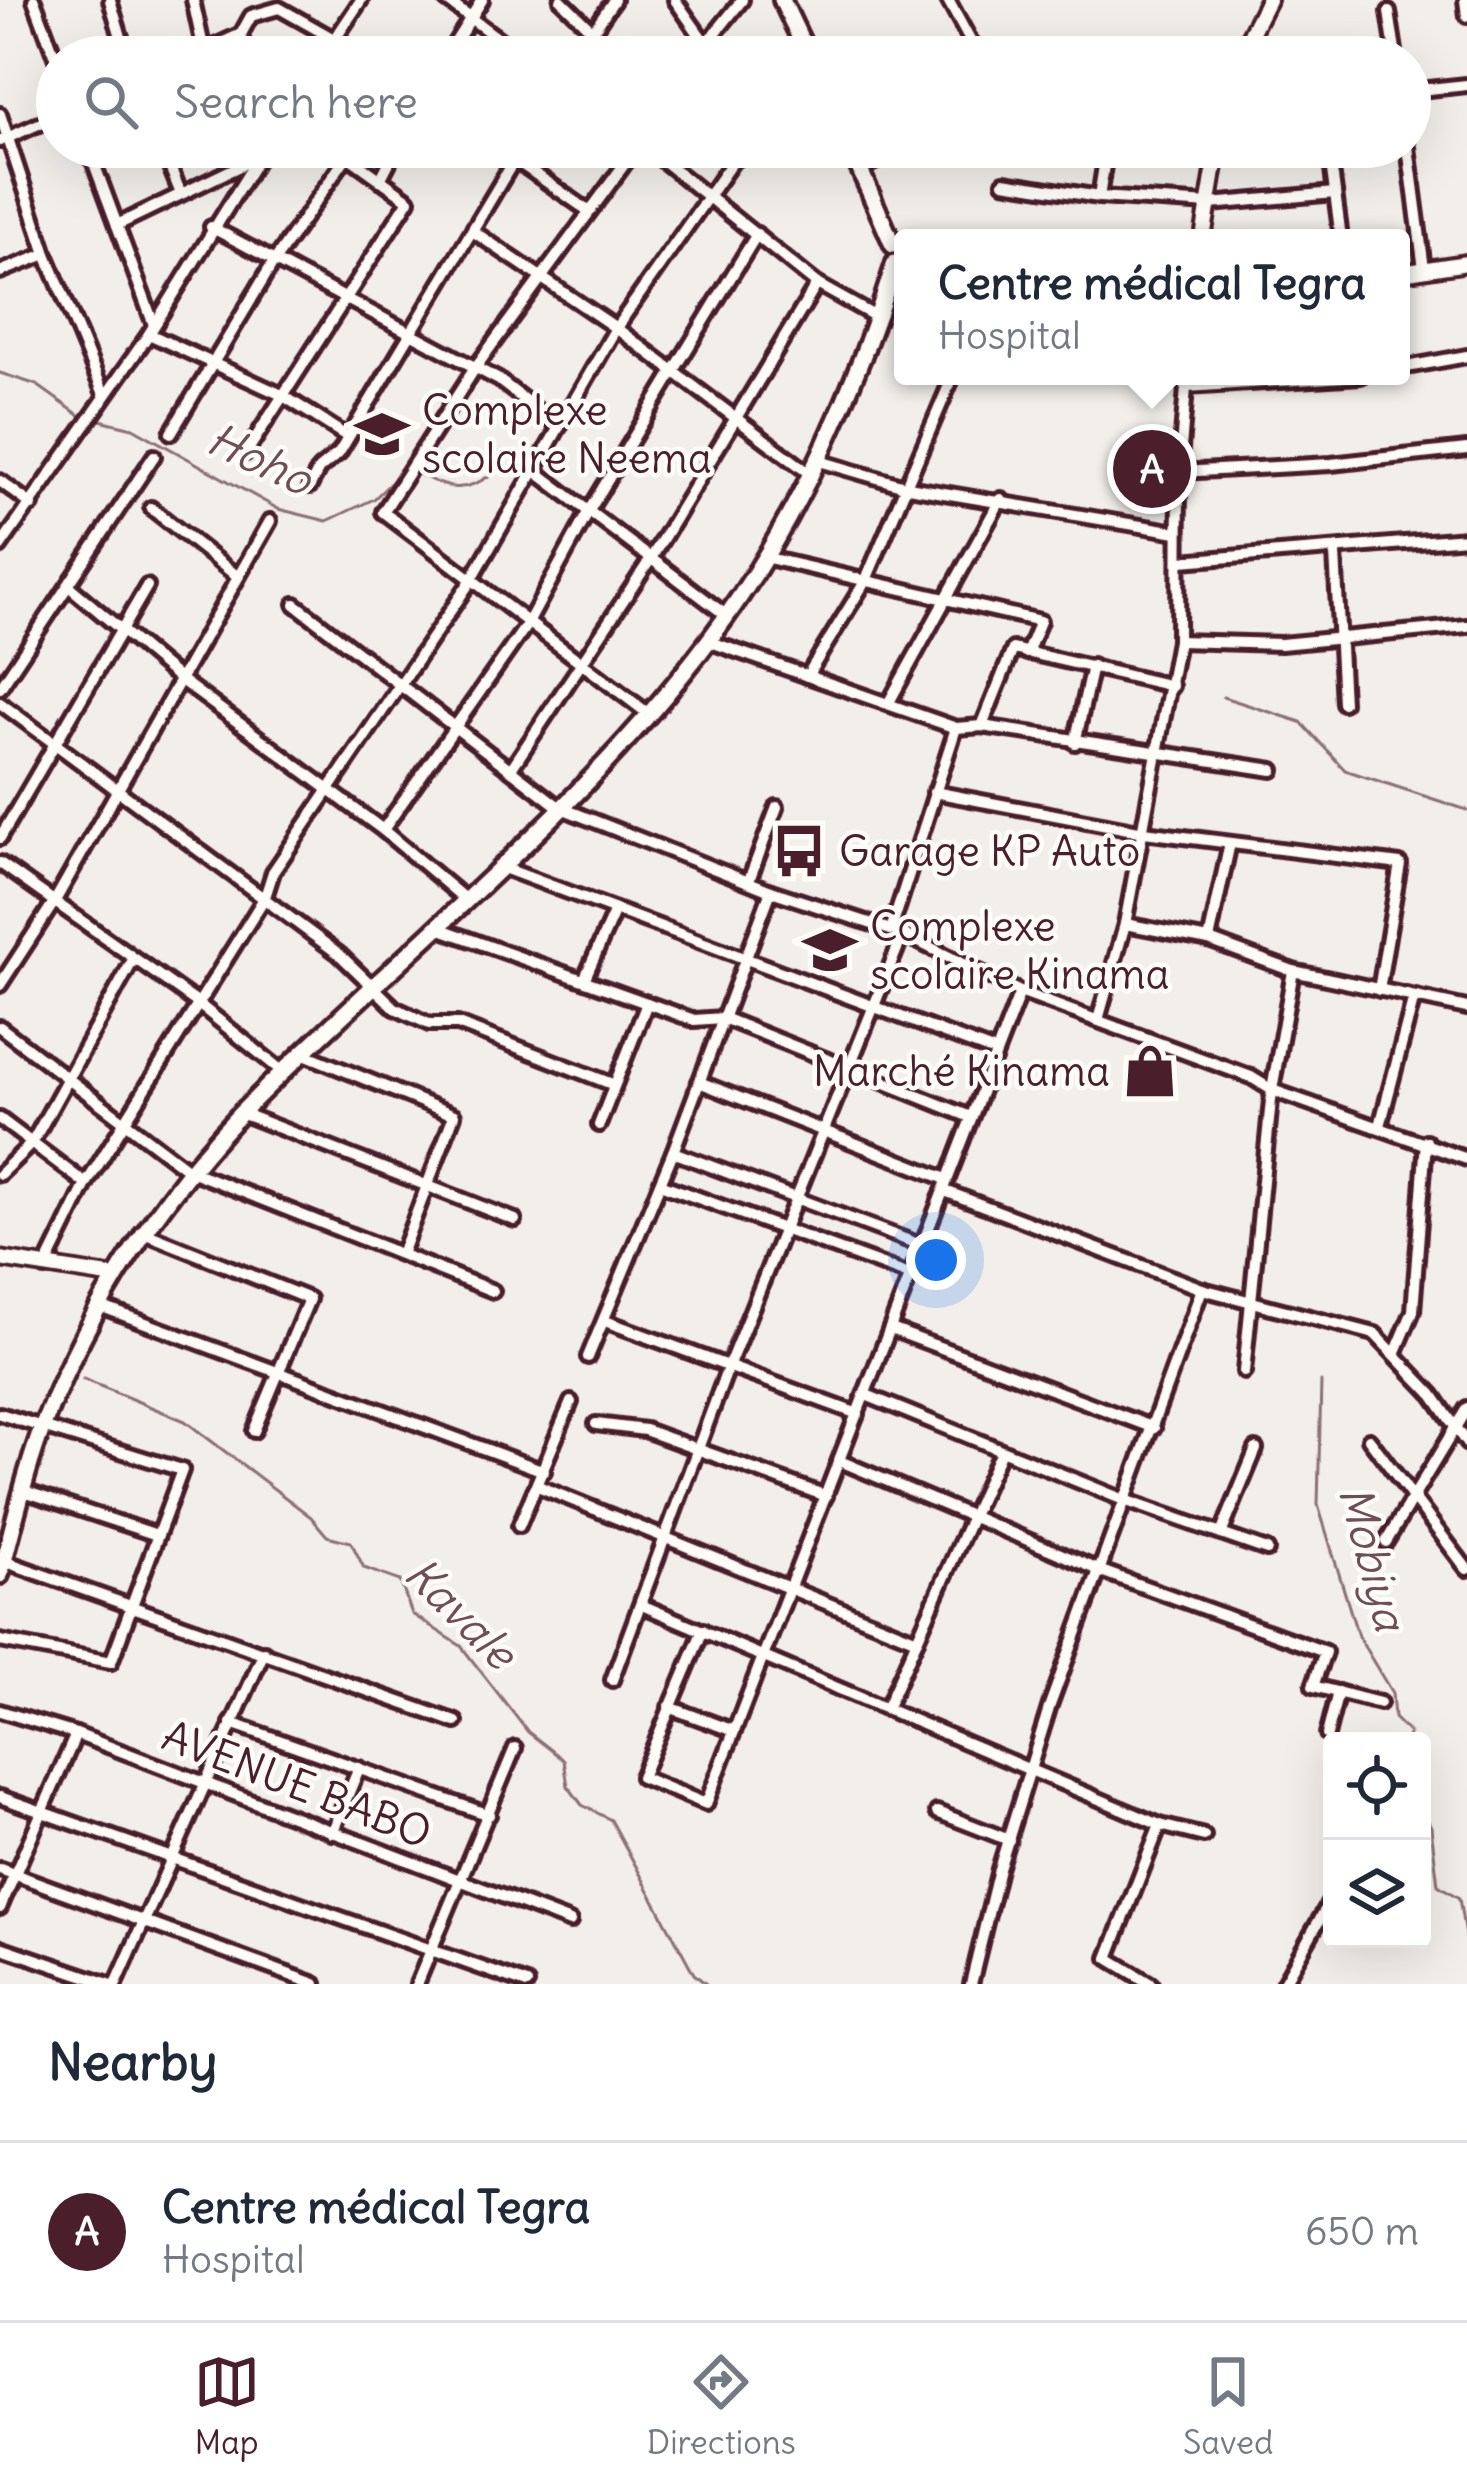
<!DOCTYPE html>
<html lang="en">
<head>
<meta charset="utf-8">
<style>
	:root { --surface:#fff; --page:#f2f2f3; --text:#1f2937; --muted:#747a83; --line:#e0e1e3; --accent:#4a1f2b }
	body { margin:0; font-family:Delius,sans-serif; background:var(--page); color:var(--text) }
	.controls { position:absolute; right:36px; bottom:36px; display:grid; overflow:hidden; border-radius:12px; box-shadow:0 12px 48px #0002 }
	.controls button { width:108px; height:108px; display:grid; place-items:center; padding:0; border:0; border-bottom:3px solid var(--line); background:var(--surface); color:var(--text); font:60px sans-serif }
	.you { position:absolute; left:936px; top:1260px; width:42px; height:42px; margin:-30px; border:9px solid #fff; border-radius:50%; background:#1a73e8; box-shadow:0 0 0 18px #1a73e833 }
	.badge { display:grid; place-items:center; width:78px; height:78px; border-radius:50%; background:var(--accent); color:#fff; font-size:39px; font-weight:700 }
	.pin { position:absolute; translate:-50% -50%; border:6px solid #fff; box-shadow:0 3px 12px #0006 }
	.popup { position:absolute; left:894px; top:229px; width:516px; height:156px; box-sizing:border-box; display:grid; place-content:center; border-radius:12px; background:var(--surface); filter:drop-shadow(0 3px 9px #0005); font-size:39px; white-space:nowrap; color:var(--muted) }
	.popup b { font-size:45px; color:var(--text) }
	.popup::after { content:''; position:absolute; left:50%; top:100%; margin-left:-24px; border:24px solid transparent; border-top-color:var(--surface) }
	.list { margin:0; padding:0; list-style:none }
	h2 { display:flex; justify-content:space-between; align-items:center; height:156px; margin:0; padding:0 48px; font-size:51px }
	h2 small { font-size:39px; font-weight:400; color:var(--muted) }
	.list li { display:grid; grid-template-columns:78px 1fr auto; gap:36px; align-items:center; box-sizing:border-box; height:180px; padding:0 48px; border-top:3px solid var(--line) }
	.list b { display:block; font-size:45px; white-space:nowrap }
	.list p { margin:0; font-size:39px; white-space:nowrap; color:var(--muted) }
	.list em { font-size:39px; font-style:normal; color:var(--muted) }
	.icon { flex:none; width:66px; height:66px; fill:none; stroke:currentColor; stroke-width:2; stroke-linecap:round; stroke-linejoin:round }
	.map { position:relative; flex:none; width:1467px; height:1984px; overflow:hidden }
	.search { position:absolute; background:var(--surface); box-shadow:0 12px 48px #0002; left:36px; right:36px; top:36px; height:132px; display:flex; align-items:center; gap:30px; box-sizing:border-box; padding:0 42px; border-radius:66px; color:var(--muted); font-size:45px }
	.sheet { height:336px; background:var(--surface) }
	nav { display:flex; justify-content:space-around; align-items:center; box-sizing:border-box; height:168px; border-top:3px solid var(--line); background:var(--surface); font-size:33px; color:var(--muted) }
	nav a { display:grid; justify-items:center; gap:6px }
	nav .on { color:var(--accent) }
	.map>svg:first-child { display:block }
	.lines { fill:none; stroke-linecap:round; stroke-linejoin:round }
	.stream { stroke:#8b6f75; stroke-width:3 }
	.street-casing { stroke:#4a1f2b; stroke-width:20 }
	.secondary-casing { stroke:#4a1f2b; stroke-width:22 }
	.primary-casing { stroke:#4a1f2b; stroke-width:24 }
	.street { stroke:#fdfcf7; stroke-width:10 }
	.secondary { stroke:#fdfcf7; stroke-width:14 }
	.primary { stroke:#fdfcf7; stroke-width:15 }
	.labels { text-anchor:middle; stroke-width:9; stroke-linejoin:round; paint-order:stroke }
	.poi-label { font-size:42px; fill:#4a1f2b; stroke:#fdfcf7; text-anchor:start }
	.street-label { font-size:42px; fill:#4a1f2b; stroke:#fdfcf7 }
	.water-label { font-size:45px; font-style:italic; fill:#704e56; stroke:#fdfcf7 }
</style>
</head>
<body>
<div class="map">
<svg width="1467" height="1984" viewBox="0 0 1467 1984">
	<rect width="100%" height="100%" fill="#f2efeb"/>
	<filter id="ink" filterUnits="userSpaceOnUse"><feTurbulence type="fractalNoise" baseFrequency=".00833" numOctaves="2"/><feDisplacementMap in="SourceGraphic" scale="24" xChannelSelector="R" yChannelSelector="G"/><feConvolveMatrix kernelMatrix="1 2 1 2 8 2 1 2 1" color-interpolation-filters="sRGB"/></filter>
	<g filter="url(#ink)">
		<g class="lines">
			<g class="stream">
				<path d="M 0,373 L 37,385 L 79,415 L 133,428 L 278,509 L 327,521 L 374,499 L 406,468"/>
				<path d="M 415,472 C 445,487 459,496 489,476"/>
				<path d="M 1223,697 L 1301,722 L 1345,770 L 1467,810"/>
				<path d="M 83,1379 L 185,1421 L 311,1517 L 327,1536 L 351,1542 L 364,1568 L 400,1581 L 412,1614 L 461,1646 L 528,1732 L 564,1760 L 568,1786 L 582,1805 L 611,1820 L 694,1974 L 706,1984"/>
				<path d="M 1321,1382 L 1318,1505 L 1358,1636 L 1392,1693 L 1394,1718 L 1409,1733 L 1408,1741"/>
				<path d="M 1422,1808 L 1431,1827 L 1438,1885 L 1459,1898 L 1467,1949"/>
			</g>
			<defs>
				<g id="street">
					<path d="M 34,0 L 57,62"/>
					<path d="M 110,0 L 127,57"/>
					<path d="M 193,0 L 204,51"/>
					<path d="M 446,0 L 523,57"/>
					<path d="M 561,0 L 619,57"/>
					<path d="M 675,0 L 715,57"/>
					<path d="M 948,0 L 979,57"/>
					<path d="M 1465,0 L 1467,16"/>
					<path d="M 1389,12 L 1396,57"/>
					<path d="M 241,34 L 246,57"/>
					<path d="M 191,57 L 241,34 L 251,16 L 279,8 L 366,57"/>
					<path d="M 323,57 L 361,0"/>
					<path d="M 446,57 L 482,0"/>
					<path d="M 575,57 L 614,0"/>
					<path d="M 696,57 L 742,0"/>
					<path d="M 1410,91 L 1467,85"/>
					<path d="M 0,114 L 46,254 L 104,394"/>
					<path d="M 0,141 L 57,116"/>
					<path d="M 88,147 L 154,325"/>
					<path d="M 162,147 L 181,194"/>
					<path d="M 497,147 L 587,210"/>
					<path d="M 637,147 L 475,368 L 383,512 L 646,712"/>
					<path d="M 646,147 L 817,284 L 878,318"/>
					<path d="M 1329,147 L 1341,238"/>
					<path d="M 1408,147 L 1424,269"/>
					<path d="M 860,169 L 907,147"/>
					<path d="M 380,180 L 397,147"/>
					<path d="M 1004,182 L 1099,197 L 1210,204 L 1335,193"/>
					<path d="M 1099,197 L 1107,147"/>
					<path d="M 117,225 L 254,159"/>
					<path d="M 211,227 L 499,380 L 559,427"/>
					<path d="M 474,232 L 616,328 L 809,473"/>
					<path d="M 0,272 L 46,254"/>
					<path d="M 149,334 L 282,395 L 348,437"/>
					<path d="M 1401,368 L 1467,356"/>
					<path d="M 1186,387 L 1361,376"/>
					<path d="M 171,433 L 273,263 L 347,156"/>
					<path d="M 246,453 L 409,200 L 335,147"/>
					<path d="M 816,460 L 908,487 L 1177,532"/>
					<path d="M 534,470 L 727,616"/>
					<path d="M 1179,472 L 1331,464 L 1467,449"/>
					<path d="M 0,481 L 32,505"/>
					<path d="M 310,486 L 319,469 L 339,453 L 522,147"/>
					<path d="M 151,508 L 238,577"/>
					<path d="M 0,547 L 149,334 L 265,147"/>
					<path d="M 1335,553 L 1343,703"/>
					<path d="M 764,557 L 1040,621 L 1027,653"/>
					<path d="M 1181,561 L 1467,538"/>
					<path d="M 71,588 L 181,680 L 383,830 L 466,900"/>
					<path d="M 295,604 L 559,807 L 771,891 L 903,934 L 1020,992 L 1251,1077 L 1272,1090 L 1467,1159"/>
					<path d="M 708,641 L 956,728 L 982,726 L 1273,770"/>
					<path d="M 1178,641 L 1281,644 L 1467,626"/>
					<path d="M 807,676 L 866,580 L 953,376"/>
					<path d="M 0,688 L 154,456"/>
					<path d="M 0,703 L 339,954 L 395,1008 L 429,1024 L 458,1024 L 612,1084"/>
					<path d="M 888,704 L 1001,499"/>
					<path d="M 982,726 L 1013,649 L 1172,686"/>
					<path d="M 1075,743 L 1092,666"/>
					<path d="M 511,769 L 650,560 L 817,284"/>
					<path d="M 934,792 L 1144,832 L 1400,864 L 1379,990"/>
					<path d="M 383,830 L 528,623 L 590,509 L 757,234"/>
					<path d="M 0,838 L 147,586"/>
					<path d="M 0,863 L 196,1002 L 283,1072"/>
					<path d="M 501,867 L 995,1052"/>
					<path d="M 749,880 L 777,807"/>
					<path d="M 1125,924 L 1209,940 L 1293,971 L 1467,1008"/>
					<path d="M 438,928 L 694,1020 L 723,1018 L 968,1116"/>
					<path d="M 891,930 L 956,728"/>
					<path d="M 1209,940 L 1230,843"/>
					<path d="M 584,980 L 615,910"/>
					<path d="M 0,985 L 56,899 L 270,521"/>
					<path d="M 1098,1020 L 1125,924 L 1178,641 L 1179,472 L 1187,376"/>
					<path d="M 0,1027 L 188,1170 L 493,1291"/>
					<path d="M 302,1053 L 454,1115 L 401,1254"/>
					<path d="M 699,1082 L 946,1179"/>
					<path d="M 241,1113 L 515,1220"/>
					<path d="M 0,1119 L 86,1184"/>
					<path d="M 599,1125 L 647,1003"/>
					<path d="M 1380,1126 L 1414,997"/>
					<path d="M 673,1152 L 923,1246"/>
					<path d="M 0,1174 L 32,1143 L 133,960"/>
					<path d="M 660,1184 L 912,1276"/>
					<path d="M 945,1191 L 1202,1289 L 1375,1334 L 1433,1395 L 1467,1444"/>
					<path d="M 142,1232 L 309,1299 L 254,1431"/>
					<path d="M 45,1268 L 86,1184 L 265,897 L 273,872 L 470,582 L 616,328 L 733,161 L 753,147"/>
					<path d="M 97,1305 L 544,1471"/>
					<path d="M 605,1321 L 858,1414"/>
					<path d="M 891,1329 L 1154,1428"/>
					<path d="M 1395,1354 L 1413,1311 L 1426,1141"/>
					<path d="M 588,1357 L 673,1152 L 771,891"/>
					<path d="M 1244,1372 L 1272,1090 L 1293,971"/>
					<path d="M 866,1395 L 1124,1500 L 1267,1550"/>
					<path d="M 0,1414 L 182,1470 L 111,1662 L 0,1641"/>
					<path d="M 596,1424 L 645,1430 L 826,1496"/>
					<path d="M 1369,1439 L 1467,1569"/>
					<path d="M 840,1461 L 1101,1571 L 1325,1652 L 1313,1686 L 1380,1703"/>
					<path d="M 538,1486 L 917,1640"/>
					<path d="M 24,1491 L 157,1535"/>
					<path d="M 519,1526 L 571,1402"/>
					<path d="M 1221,1534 L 1256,1449"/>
					<path d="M 1386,1542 L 1467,1408"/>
					<path d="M 1,1560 L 456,1722"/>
					<path d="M 644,1606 L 1160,1825 L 1204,1836"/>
					<path d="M 703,1630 L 641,1777 L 706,1804 L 1020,992"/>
					<path d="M 612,1680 L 729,1365 L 903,934"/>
					<path d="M 669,1707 L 734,1731"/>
					<path d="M 886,1709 L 1001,1451"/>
					<path d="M 0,1711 L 76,1734 L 570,1922"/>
					<path d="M 231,1723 L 489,1815"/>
					<path d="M 1327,1735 L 1338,1692"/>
					<path d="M 0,1797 L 527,1984"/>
					<path d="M 937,1812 L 1009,1840"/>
					<path d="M 332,1833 L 359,1768"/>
					<path d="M 0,1869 L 315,1984"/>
					<path d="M 0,1908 L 76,1734"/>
					<path d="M 0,1947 L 109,1984"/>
					<path d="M 116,1984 L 264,1652"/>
					<path d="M 417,1984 L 515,1748"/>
					<path d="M 971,1984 L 999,1869 L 1050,1705 L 1202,1289"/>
					<path d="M 1151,1984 L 1108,1958 L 1160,1825"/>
					<path d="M 1283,1984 L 1329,1903"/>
				</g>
				<g id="secondary">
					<path d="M 1239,57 L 1268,0"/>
					<path d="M 1203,238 L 1218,147"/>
					<path d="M 1401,273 L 1467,263"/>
					<path d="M 0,1259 L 115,1277"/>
				</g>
				<g id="primary">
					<path d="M 782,0 L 809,57"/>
					<path d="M 850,147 L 893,245"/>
					<path d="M 0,1575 C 14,1525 25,1472 44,1423 C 90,1306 155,1204 241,1113 C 403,950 592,805 726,617 C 800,513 857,385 895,263"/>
				</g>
			</defs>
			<use href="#street" class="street-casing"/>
			<use href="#secondary" class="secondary-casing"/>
			<use href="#primary" class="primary-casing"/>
			<use href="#street" class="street"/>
			<use href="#secondary" class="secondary"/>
			<use href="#primary" class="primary"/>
		</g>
	</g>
	<defs>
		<symbol id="school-bare" viewBox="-9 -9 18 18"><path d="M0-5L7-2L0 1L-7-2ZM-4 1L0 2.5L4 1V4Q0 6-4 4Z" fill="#4a1f2b" stroke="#fdfcf7" stroke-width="2.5" paint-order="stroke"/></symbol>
		<symbol id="bus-bare" viewBox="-9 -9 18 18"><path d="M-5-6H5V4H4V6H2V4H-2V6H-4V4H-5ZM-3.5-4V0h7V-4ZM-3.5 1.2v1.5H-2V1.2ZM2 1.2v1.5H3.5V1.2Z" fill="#4a1f2b" stroke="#fdfcf7" stroke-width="2.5" paint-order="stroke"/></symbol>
		<symbol id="shop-bare" viewBox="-9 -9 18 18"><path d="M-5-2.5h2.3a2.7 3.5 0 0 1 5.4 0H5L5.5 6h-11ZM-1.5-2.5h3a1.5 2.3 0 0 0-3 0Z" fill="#4a1f2b" stroke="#fdfcf7" stroke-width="2.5" paint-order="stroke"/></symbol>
	</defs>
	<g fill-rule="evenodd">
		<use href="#school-bare" x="344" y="396" width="76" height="76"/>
		<use href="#bus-bare" x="761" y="813" width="76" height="76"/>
		<use href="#school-bare" x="792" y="912" width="76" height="76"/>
		<use href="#shop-bare" x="1112" y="1033" width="76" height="76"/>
	</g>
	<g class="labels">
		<g class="poi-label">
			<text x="422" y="425">Complexe<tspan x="422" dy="48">scolaire Neema</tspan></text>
			<text x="839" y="866">Garage KP Auto</text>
			<text x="870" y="941">Complexe<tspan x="870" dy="48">scolaire Kinama</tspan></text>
			<text x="1110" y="1086" text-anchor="end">Marché Kinama</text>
		</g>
		<g class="street-label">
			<text transform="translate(297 1784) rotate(21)" y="15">AVENUE BABO</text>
		</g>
		<g class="water-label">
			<text transform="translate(260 459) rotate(25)" y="16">Hoho</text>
			<text transform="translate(1373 1558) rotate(75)" y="16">Mobiya</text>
			<text transform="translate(461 1613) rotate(45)" y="16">Kavale</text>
		</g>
	</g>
</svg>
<div class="controls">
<button><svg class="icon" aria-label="locate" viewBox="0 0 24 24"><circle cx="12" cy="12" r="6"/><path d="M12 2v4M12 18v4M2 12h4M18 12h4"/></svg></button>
<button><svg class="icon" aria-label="layers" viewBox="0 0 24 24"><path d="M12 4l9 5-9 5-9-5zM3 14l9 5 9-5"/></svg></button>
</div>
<div class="you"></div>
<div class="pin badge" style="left:1152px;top:469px">A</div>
<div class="popup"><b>Centre médical Tegra</b>Hospital</div>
<div class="search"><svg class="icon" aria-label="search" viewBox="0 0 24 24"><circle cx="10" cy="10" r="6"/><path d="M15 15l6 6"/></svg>Search here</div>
</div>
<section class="sheet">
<h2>Nearby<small></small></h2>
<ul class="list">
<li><span class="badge">A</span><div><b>Centre médical Tegra</b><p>Hospital</p></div><em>650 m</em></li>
</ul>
</section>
<nav>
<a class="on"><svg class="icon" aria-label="map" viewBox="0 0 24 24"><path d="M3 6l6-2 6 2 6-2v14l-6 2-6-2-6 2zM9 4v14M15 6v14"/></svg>Map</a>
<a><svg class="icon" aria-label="directions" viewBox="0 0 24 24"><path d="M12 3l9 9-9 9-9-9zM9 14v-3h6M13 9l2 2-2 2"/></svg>Directions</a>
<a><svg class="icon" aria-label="saved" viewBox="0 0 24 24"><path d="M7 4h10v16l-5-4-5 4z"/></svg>Saved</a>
</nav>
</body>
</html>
